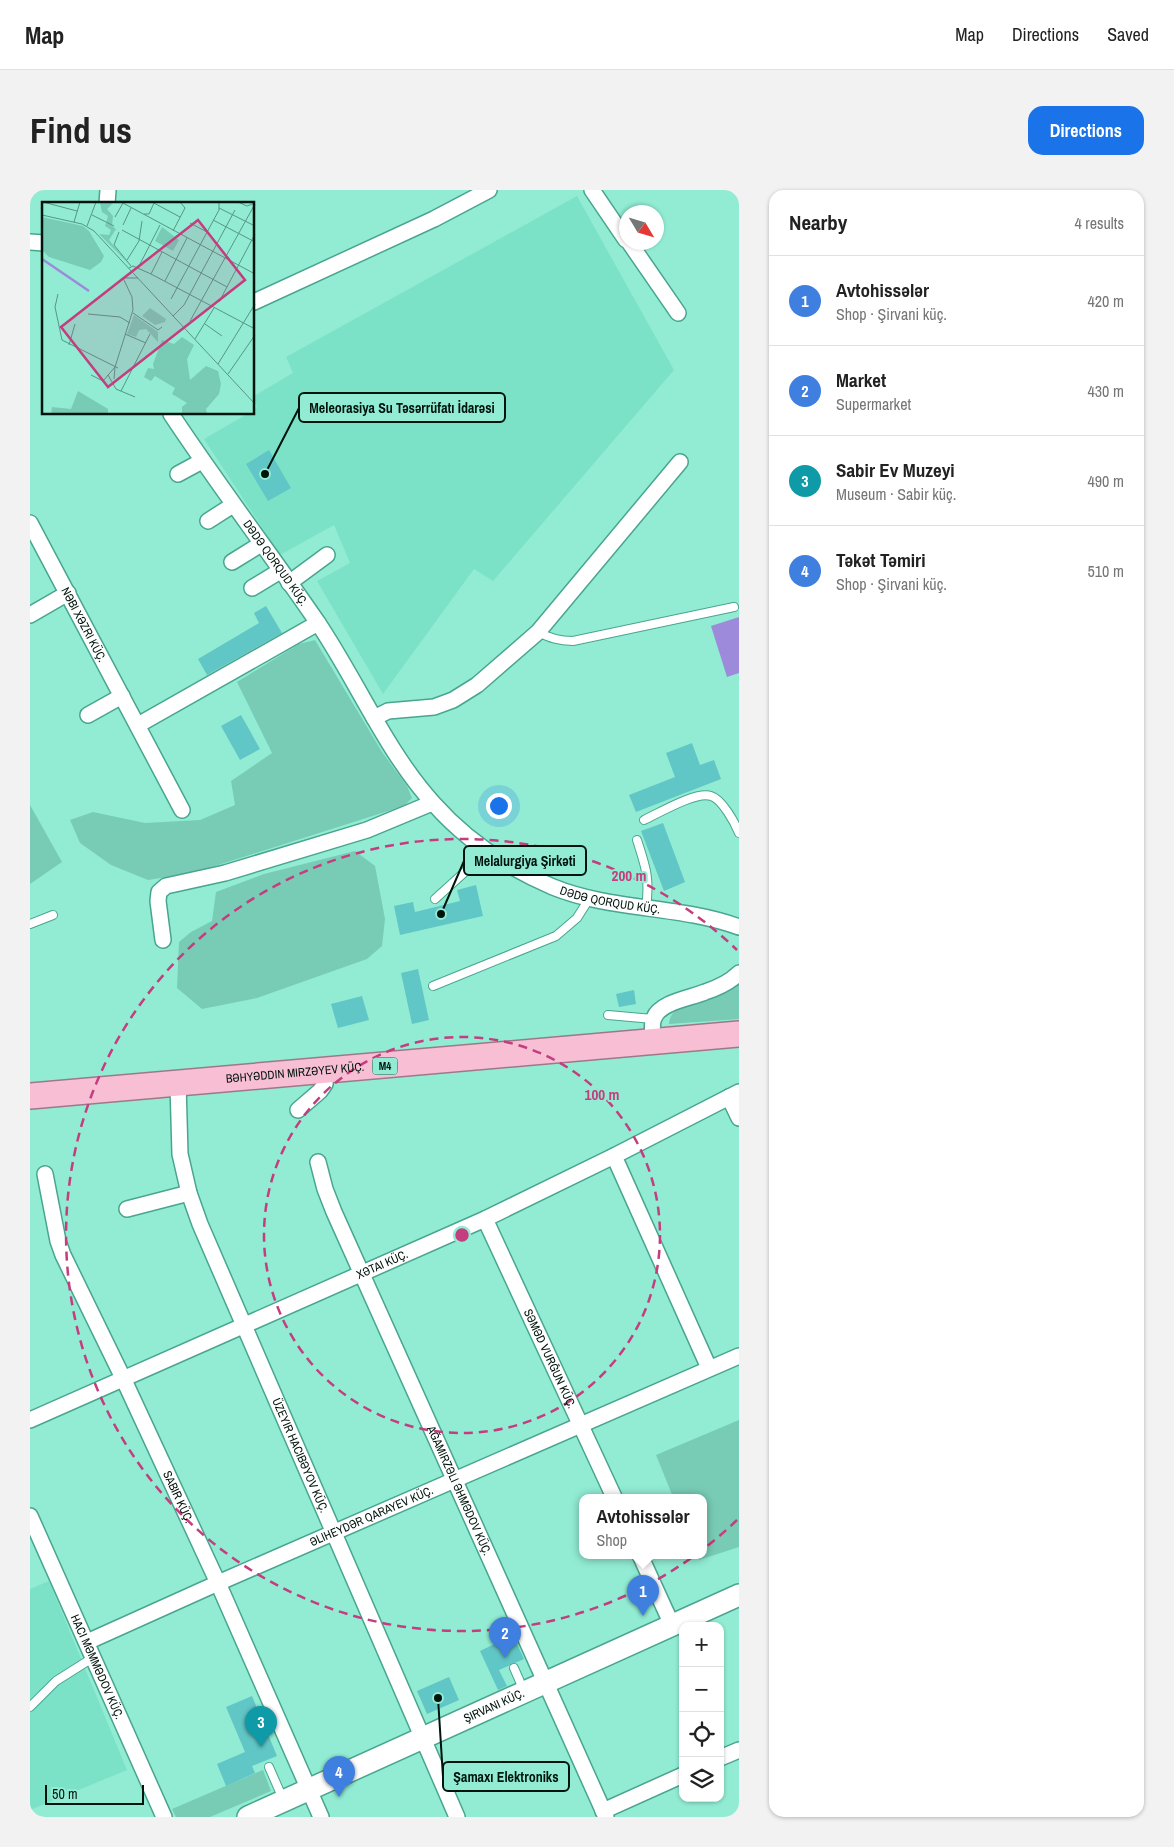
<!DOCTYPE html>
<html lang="en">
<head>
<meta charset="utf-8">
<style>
	:root { --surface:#fff; --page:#f2f2f2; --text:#222; --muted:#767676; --line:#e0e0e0; --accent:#1a73e8 }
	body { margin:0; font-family:"Archivo Narrow",sans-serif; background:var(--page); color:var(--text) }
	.controls { position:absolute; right:15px; bottom:15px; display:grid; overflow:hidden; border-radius:10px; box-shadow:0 1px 4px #0004 }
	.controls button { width:45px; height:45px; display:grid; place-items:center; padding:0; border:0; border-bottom:1px solid var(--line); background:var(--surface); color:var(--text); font:25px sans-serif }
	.compass { position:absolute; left:589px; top:15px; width:45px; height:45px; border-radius:50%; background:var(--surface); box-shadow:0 1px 4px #0004; rotate:128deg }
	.scale { position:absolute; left:15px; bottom:12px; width:99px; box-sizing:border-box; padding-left:5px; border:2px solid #00140e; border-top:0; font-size:14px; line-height:18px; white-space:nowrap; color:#00140e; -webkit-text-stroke:4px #91ecd3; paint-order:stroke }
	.you { position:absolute; left:468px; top:615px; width:18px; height:18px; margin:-12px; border:4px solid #fff; border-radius:50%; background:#1a73e8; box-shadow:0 0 0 8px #1a73e833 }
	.badge { display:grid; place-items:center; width:32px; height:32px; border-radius:50%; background:var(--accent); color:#fff; font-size:16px; font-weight:700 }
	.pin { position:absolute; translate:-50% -41px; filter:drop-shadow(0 1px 2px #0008) }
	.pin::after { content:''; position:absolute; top:26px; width:18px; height:15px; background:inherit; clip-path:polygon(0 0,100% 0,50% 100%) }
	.popup { position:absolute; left:549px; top:1304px; width:128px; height:65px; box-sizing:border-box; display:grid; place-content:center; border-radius:10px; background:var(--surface); filter:drop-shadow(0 1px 4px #0005); font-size:16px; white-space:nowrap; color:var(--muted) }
	.popup b { font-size:19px; color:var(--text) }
	.popup::after { content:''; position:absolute; left:50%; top:100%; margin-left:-10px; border:10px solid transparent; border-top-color:var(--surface) }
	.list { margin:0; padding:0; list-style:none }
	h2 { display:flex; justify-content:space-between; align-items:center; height:65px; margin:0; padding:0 20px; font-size:21px }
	h2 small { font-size:16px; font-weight:400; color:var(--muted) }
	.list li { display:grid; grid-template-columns:32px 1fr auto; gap:15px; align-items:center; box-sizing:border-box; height:90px; padding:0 20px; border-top:1px solid var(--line) }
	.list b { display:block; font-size:19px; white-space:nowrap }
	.list p { margin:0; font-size:16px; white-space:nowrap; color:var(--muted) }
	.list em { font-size:16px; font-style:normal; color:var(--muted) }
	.icon { flex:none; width:28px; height:28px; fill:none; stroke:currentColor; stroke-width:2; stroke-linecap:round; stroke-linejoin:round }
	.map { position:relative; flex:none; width:709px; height:1627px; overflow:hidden; border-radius:15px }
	header { display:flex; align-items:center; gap:30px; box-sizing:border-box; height:70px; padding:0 25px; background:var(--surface); border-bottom:1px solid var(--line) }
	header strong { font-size:24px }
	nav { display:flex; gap:28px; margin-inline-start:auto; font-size:18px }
	.intro { display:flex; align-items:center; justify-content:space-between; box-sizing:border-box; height:120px; padding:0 30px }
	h1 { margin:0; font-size:35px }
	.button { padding:12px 22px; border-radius:15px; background:var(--accent); color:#fff; font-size:18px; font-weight:700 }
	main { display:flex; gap:30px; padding:0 30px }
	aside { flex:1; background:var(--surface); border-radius:15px; box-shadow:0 1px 4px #0004 }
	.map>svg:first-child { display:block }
	.built { fill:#7ce2c7 }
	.green { fill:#78ccb6 }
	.water { fill:#9e8ada }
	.building { fill:#61c6c6 }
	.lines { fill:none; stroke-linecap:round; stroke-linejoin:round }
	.service-casing { stroke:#49a58f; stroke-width:10 }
	.minor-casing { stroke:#49a58f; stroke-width:18 }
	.secondary-casing { stroke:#49a58f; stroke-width:24 }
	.trunk-casing { stroke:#9f7888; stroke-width:28 }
	.service { stroke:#fff; stroke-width:8 }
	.minor { stroke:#fff; stroke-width:15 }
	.secondary { stroke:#fff; stroke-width:21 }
	.trunk { stroke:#f7bed4; stroke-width:25 }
	.ring { fill:none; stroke:#c43d7e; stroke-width:2.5; stroke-dasharray:9 6 }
	.labels { text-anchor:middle; stroke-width:4; stroke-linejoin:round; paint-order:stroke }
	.shield { fill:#91ecd3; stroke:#2c5549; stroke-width:1 }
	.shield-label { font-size:11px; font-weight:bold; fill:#00140e }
	.street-label { font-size:12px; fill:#00140e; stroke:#91ecd3 }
	.inset-river { fill:none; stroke:#9e8ada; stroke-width:2.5 }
	.inset-road { fill:none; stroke:#579684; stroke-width:1 }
	.view { fill:#c43d7e; fill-opacity:0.15; stroke:#c43d7e; stroke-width:2.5 }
	.inset-edge { fill:none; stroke:#00140e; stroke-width:2.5 }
	.centre { fill:#c43d7e; stroke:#91ecd3; stroke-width:2.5 }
	.ring-label { font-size:15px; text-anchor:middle; font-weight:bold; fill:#c43d7e; stroke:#91ecd3; stroke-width:4; stroke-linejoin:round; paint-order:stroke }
	.leader { fill:none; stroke:#00140e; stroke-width:2 }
	.callout-dot { fill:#00140e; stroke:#91ecd3; stroke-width:2 }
	.callout { fill:#91ecd3; stroke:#00140e; stroke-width:2 }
	.callout-label { font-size:14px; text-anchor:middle; font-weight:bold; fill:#00140e }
</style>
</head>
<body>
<header>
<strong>Map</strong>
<nav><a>Map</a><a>Directions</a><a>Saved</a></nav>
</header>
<div class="intro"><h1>Find us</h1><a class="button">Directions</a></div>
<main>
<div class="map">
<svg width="709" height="1627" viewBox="0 0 709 1627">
	<rect width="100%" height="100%" fill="#91ecd3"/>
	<g class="built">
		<path d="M 547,6 L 644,180 L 463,391 L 444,379 L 353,504 L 287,391 L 320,373 L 304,335 L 250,365 L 174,249 L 217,224 L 224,224 L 224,219 L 227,217 L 224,211 L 224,206 L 263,183 L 256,167 Z"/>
		<path d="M 19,1391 L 97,1580 L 0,1620 L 0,1399 Z"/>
	</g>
	<g class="green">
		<path d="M 285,450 L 352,562 L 377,596 L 382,608 L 374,616 L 163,683 L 118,690 L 81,675 L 50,653 L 40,630 L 63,622 L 115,633 L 170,630 L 205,615 L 201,591 L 242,563 L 207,492 L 269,454 Z"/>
		<path d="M 0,615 L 32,672 L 0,694 Z"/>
		<path d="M 325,661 L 345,676 L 355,729 L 352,756 L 337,769 L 227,808 L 172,819 L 147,798 L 149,752 L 161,742 L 182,731 L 186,702 L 234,684 Z"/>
		<path d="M 709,791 L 709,829 L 639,834 C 640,813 670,812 686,806 C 695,802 702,798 709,791 Z"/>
		<path d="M 709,1230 L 709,1357 L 669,1370 L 667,1365 L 673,1365 L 673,1307 L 643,1307 L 626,1265 Z"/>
		<path d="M 233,1580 L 241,1601 L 180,1627 L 146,1627 L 142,1619 Z"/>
	</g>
	<path class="water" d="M 709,427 L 709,483 L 697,487 L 681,436 Z"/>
	<g class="building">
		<path d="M 239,260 L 261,298 L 238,311 L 216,274 Z"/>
		<path d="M 236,416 L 252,443 L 177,485 L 168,469 L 229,433 L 224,423 Z"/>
		<path d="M 211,525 L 230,559 L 210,570 L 191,536 Z"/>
		<path d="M 662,553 L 670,575 L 684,570 L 691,589 L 606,622 L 599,605 L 645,587 L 636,563 Z"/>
		<path d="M 633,633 L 655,692 L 634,701 L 611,641 Z"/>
		<path d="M 446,695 L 453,726 L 370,745 L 364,716 L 383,712 L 385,722 L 430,711 L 427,700 Z"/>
		<path d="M 388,779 L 399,830 L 382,834 L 371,783 Z"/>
		<path d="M 604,800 L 606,814 L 589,817 L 586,804 Z"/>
		<path d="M 332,806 L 339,830 L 308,838 L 301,814 Z"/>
		<path d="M 483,1445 L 494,1469 L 469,1480 L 477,1496 L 468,1500 L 450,1461 Z"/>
		<path d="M 419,1487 L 429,1510 L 397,1524 L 387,1501 Z"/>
		<path d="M 222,1506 L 247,1566 L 222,1576 L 225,1583 L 196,1596 L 187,1574 L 215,1562 L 196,1517 Z"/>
	</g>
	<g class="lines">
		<defs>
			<g id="service">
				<path d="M 508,442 C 520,448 529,451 543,451 L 704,417"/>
				<path d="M 614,630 C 629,623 666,601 681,606 C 692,609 705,633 709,643"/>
				<path d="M 607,650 C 616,678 620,688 616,718"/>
				<path d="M 405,709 L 458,661"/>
				<path d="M 0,734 L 23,725"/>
				<path d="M 403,796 L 526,746 L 547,728 L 559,709"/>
				<path d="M 578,825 L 623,829"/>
				<path d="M 484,1478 L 494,1501"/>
				<path d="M 0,1517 L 26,1491 L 64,1467"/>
				<path d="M 239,1577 L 253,1609"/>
			</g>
			<g id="minor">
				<path d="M 562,0 L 596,50"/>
				<path d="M 77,14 L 78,0"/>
				<path d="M 0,52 L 14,53"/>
				<path d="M 599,52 L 648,123"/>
				<path d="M 224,112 L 404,29 L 459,0"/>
				<path id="s1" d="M 141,224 C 188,295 240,363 288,433 C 327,491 357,563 404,614 C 436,650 478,678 523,697 C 582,721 649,715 709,737"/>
				<path d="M 148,284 L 172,271"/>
				<path d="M 178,331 L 203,315"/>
				<path id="s2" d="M 0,333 L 152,620"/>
				<path d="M 202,372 L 231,354"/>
				<path d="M 259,393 L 297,365"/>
				<path d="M 222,398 L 250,381"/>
				<path d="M 0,425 L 38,403"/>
				<path d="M 58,525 L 92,506"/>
				<path d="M 344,528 L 358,521 L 404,517 L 423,510 L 447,495 L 508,442 L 650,272"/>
				<path d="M 108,535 L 288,433"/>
				<path d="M 133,750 L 128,711 L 129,702 L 136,696 L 195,683 L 337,640 L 402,613"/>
				<path d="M 623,851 C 623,844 621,834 624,828 C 630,812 661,808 675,802 C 687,798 700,792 709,783"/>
				<path id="s3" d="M 148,894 L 150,964 L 159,1003 L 170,1034 L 427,1627"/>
				<path d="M 699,907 L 709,928"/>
				<path d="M 268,920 L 290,901 L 295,894 L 296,881"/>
				<path d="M 584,966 L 679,1178"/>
				<path id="s4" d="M 288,972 L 295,999 L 304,1022 L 576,1627"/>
				<path id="s5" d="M 15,984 L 28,1051 L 33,1065 L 93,1188 L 188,1393 L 291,1627"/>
				<path d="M 97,1019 L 159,1003"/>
				<path id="s6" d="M 455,1029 L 584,1307"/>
				<path id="s7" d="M 0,1230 L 455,1029 L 584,966 L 709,902"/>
				<path id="s8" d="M 0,1326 L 134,1627"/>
				<path d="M 610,1365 L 642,1435"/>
				<path id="s9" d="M 57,1452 L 188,1393 L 709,1166"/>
				<path d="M 690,1568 L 709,1560"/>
				<path d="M 573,1621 L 653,1585"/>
			</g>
			<g id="secondary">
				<path id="s10" d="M 218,1627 L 709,1405"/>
			</g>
			<g id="trunk">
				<path id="s11" d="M 0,906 L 709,844"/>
			</g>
		</defs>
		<use href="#service" class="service-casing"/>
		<use href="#minor" class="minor-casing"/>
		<use href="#secondary" class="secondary-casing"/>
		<use href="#trunk" class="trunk-casing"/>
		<use href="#service" class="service"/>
		<use href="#minor" class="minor"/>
		<use href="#secondary" class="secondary"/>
		<use href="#trunk" class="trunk"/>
	</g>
	<g class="ring">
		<circle cx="432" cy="1045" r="198"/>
		<path d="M707 1330A396 396 0 1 1 707 760"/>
	</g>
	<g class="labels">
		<rect class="shield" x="342.5" y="867.5" width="25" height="17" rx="4"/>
		<g class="shield-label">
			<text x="355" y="880">M4</text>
		</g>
		<g class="street-label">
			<text dy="4" stroke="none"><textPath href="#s1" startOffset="182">DƏDƏ QORQUD KÜÇ.</textPath></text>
			<text dy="4" stroke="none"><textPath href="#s2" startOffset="115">NƏBI XƏZRI KÜÇ.</textPath></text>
			<text dy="4" stroke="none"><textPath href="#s1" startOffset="676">DƏDƏ QORQUD KÜÇ.</textPath></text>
			<text dy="4" stroke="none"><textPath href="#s11" startOffset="266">BƏHYƏDDIN MIRZƏYEV KÜÇ.</textPath></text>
			<text dy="4" stroke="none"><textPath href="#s7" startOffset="385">XƏTAI KÜÇ.</textPath></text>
			<text dy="4" stroke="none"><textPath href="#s6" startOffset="154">SƏMƏD VURĞUN KÜÇ.</textPath></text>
			<text dy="4" stroke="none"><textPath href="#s3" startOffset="395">ÜZEYIR HACIBƏYOV KÜÇ.</textPath></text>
			<text dy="4" stroke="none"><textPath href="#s4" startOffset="358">AĞAMIRZƏLI ƏHMƏDOV KÜÇ.</textPath></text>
			<text dy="4" stroke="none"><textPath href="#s5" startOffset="351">SABIR KÜÇ.</textPath></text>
			<text dy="4" stroke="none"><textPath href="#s9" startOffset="311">ƏLIHEYDƏR QARAYEV KÜÇ.</textPath></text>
			<text dy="4" stroke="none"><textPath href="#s8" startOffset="165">HACI MƏMMƏDOV KÜÇ.</textPath></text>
			<text dy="4" stroke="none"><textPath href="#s10" startOffset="270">ŞIRVANI KÜÇ.</textPath></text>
		</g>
	</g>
	<g transform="translate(12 12)">
		<rect width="212" height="212" fill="#91ecd3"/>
		<path d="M 58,1 L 71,1 L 65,7 L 71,14 L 70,24 L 74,27 L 67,38 L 88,63 L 57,32 L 67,33 L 69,28 L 63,24 L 66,14 L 60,10 ZM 0,15 L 41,24 L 47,29 L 62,54 L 59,60 L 48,68 L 7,55 L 0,48 ZM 120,25 L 137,38 L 131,49 L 113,39 ZM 108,106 L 124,117 L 123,120 L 113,123 L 100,114 ZM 92,113 L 116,130 L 116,140 L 104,127 L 97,128 L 94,135 L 85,132 ZM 140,135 L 152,143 L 145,157 L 148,178 L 164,164 L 176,169 L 179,182 L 177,192 L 164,207 L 165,212 L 140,212 L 140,205 L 145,201 L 130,192 L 133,186 L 113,174 L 109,179 L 102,175 L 106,166 L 112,167 L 111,162 L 120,138 L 132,142 ZM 36,189 L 66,207 L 66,212 L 9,212 L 10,205 L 29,207 Z" fill="#78ccb6"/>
		<path class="inset-river" d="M 0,57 L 47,89"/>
		<path class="inset-road" d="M 1,0 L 35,9M 79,0 L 213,72M 110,0 L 138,15M 196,0 L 205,4 L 213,1M 177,6 L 213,24M 102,12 L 107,12 L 112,1M 0,13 L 40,22 L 52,29 L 213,202M 50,13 L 72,24M 73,15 L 81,1M 171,18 L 213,40M 32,20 L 38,0M 148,21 L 165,30M 81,23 L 89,6M 45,24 L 54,0M 80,28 L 185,85M 131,29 L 143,6 L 138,0M 77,30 L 72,43 L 89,64M 85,58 L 97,39 L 100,19M 87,66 L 91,64 L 109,72 L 213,127M 96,66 L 118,23M 109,72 L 120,50M 123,79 L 145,36M 16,92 L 13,105 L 20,138 L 76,166M 129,97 L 177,8 L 177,0M 177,100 L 213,32M 91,111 L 116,128 L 120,125M 46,112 L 78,115 L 88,121M 131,114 L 142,103 L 193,8M 148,119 L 213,2M 163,122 L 180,134M 83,132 L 104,141M 153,137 L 172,106M 27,143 L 33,122M 176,162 L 213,102M 186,172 L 213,133M 49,173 L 61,179 L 73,165M 66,173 L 74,187 L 93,195M 72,177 L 73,165 L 91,108 L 90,95 L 81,76 L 96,76M 79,189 L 108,132"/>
		<path class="view" d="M 156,18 L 203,78 L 66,185 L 19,125 Z"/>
		<rect width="212" height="212" class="inset-edge"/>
	</g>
	<circle cx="432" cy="1045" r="8" class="centre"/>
	<g class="ring-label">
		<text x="599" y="691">200 m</text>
		<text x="572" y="910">100 m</text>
	</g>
	<path class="leader" d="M235 284L269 218M411 724L434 671M408 1508L413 1587"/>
	<g class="callout-dot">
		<circle cx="235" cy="284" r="5"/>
		<circle cx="411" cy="724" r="5"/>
		<circle cx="408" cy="1508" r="5"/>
	</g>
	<g class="callout">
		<rect x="269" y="203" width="206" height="29" rx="5"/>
		<rect x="434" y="656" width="122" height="29" rx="5"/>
		<rect x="413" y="1572" width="126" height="29" rx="5"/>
	</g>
	<g class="callout-label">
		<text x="372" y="223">Meleorasiya Su Təsərrüfatı İdarəsi</text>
		<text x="495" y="676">Melalurgiya Şirkəti</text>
		<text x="476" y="1592">Şamaxı Elektroniks</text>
	</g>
</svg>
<div class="controls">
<button>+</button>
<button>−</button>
<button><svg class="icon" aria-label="locate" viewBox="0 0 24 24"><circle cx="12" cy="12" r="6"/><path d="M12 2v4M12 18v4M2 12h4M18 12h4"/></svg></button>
<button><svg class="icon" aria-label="layers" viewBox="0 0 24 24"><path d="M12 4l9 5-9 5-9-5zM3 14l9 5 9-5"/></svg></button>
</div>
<svg class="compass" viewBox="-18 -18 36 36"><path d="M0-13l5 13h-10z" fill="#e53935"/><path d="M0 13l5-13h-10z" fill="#767676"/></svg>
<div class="scale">50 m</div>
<div class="you"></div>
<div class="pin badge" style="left:613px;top:1426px;background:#3f7fe0">1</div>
<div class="popup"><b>Avtohissələr</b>Shop</div>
<div class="pin badge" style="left:475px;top:1468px;background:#3f7fe0">2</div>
<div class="pin badge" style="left:231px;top:1557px;background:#0f9aa8">3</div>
<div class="pin badge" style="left:309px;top:1607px;background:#3f7fe0">4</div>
</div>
<aside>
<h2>Nearby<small>4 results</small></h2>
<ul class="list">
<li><span class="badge" style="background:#3f7fe0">1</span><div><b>Avtohissələr</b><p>Shop · Şirvani küç.</p></div><em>420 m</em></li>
<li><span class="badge" style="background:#3f7fe0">2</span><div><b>Market</b><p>Supermarket</p></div><em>430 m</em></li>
<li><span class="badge" style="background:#0f9aa8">3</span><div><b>Sabir Ev Muzeyi</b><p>Museum · Sabir küç.</p></div><em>490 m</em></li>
<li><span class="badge" style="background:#3f7fe0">4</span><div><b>Təkət Təmiri</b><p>Shop · Şirvani küç.</p></div><em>510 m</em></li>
</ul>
</aside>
</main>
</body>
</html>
